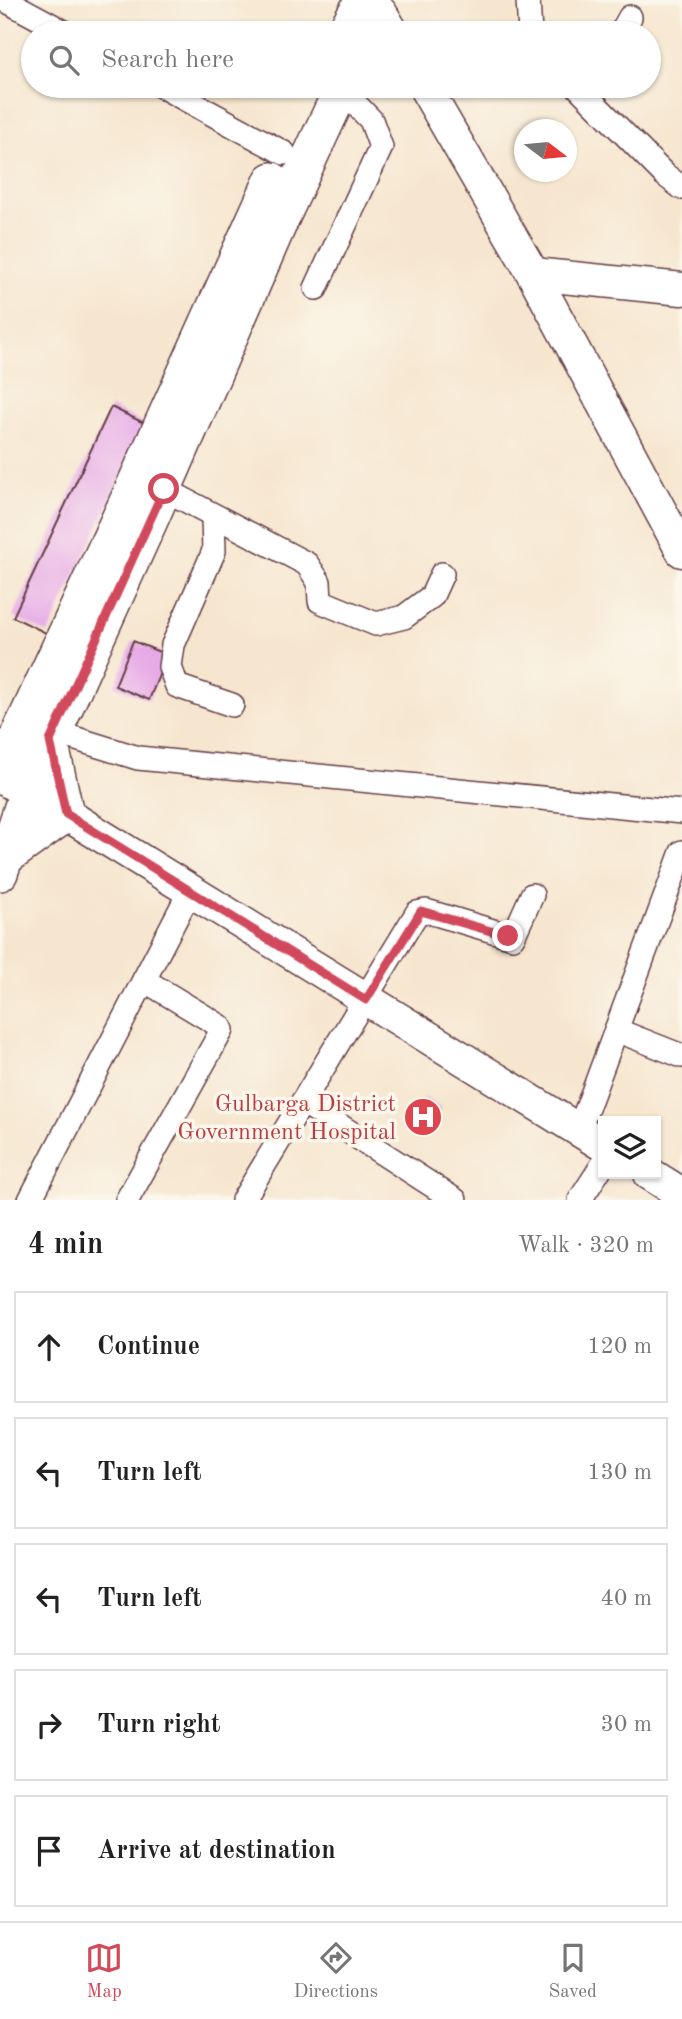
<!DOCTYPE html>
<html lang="en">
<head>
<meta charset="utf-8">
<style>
	:root { --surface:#fff; --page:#f6f6f6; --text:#222; --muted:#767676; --line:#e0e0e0; --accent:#d1495b }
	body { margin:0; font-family:"Old Standard TT",serif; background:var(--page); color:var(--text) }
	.controls { position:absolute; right:21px; bottom:21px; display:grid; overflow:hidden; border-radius:0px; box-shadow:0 2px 5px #0004 }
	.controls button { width:63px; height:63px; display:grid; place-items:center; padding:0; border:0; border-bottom:2px solid var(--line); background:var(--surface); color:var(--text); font:35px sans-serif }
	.compass { position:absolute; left:514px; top:119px; width:63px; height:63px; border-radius:50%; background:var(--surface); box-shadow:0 2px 5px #0004; rotate:106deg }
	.stop { position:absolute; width:21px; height:21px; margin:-16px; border:5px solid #d1495b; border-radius:50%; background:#fff }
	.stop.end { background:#d1495b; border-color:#fff; box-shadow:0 2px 7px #0008 }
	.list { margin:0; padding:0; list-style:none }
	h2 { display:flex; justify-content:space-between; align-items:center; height:91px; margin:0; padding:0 28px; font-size:30px }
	h2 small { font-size:23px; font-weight:400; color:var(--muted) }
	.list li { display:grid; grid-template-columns:46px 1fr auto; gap:21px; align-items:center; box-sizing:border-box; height:112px; margin:0 14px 14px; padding:0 14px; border:2px solid var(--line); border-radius:0px }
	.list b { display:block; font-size:26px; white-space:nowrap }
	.list em { font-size:23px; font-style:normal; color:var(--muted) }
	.icon { flex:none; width:38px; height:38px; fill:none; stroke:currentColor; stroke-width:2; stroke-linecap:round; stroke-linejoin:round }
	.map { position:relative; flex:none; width:682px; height:1200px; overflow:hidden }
	.search { position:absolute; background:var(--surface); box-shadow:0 2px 5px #0004; left:21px; right:21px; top:21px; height:77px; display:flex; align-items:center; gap:18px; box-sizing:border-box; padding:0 24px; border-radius:38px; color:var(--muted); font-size:26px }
	.sheet { height:721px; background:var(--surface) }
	nav { display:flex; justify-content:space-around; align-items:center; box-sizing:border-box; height:98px; border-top:2px solid var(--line); background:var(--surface); font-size:19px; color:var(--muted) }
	nav a { display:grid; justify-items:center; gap:4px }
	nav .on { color:var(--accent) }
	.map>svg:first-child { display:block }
	.building { fill:#e7aae7 }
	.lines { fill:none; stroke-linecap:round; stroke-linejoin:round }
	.street-casing { stroke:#643d44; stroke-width:26 }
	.secondary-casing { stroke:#643d44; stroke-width:35 }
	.primary-casing { stroke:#643d44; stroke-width:38 }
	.street { stroke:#fff; stroke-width:23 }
	.secondary { stroke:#fff; stroke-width:32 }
	.primary { stroke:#fff; stroke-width:35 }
	.route { stroke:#d1495b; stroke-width:9 }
	.labels { text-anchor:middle; stroke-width:7; stroke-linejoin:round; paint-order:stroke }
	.health-label { font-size:24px; fill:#be3a42; stroke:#fbf7ec; text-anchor:end }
</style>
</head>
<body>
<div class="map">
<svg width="682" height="1200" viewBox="0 0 682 1200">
	<rect width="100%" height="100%" fill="#fbf7ec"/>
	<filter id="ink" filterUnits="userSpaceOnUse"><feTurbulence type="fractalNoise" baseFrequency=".0143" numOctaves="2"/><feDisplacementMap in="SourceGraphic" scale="14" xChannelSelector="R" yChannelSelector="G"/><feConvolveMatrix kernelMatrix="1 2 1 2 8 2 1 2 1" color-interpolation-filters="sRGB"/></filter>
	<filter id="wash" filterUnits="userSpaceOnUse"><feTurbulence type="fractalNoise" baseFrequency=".00686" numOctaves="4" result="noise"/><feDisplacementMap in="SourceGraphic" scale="28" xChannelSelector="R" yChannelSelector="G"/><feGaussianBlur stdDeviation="1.57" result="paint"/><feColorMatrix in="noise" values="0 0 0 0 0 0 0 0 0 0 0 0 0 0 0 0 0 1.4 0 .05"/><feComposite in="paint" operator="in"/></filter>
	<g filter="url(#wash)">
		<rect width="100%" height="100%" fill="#f6e6cf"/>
		<g id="blocks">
			<g class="building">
				<path d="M 111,407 L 146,424 L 48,634 L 13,617 Z"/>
				<path d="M 133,641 L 167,655 L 149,700 L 115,686 Z"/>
				<path d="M 425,1098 L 440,1108 L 423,1134 L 408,1124 Z"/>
			</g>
		</g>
	</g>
	<g filter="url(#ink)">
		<use href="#blocks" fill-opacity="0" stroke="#643d44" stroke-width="2"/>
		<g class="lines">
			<defs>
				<g id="street">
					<path d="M 5,0 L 66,33"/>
					<path d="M 528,0 L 530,33"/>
					<path d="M 621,33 L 630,17"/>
					<path d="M 161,86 L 284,153"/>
					<path d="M 577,86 L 665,175 L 682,188"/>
					<path d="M 316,288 L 381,147 L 371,120 L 341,89"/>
					<path d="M 164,489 L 307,564 L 319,582 L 320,601 L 376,624 L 404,617 L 432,596 L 442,574"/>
					<path d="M 213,517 L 214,551 L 173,645 L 170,667 L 177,686 L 232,705"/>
					<path d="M 54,732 L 138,758 L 682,812"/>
					<path d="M 616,1030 L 682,1056"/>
					<path d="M 303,1102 L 455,1200"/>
					<path d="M 579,1130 L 682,852"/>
					<path d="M 30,1200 L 190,891"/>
					<path d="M 127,1200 L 222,1030 L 220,1026 L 144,980"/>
					<path d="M 243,1200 L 417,913 L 426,911 L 513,937 L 532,895"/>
					<path d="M 580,1200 L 603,1164"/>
				</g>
				<g id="secondary">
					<path d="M 369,0 L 381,13 L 393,33"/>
					<path d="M 424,86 L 533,274 L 682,551"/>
					<path d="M 533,274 L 682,289"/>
					<path d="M 4,779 L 66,814 L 603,1145"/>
					<path d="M 650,1174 L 682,1194"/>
				</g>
				<g id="primary">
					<path d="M 344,33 L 363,0"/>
					<path d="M 0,775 L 126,504 L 272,180"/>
					<path d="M 5,858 L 66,814 L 50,741"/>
					<path d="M 0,873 L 27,792 L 152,516 L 282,217 L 343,86"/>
				</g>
			</defs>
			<use href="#street" class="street-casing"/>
			<use href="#secondary" class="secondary-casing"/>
			<use href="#primary" class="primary-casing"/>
			<use href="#street" class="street"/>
			<use href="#secondary" class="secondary"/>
			<use href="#primary" class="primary"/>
		</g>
	</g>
	<g class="lines" filter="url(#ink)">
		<path class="route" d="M 164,489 L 50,741 L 66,814 L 366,1000 L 421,911 L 508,936"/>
	</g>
	<defs>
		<symbol id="hospital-disc" viewBox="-11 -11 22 22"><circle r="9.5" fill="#e0444e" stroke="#fbf7ec"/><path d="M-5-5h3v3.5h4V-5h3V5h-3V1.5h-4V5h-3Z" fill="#fff"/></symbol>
	</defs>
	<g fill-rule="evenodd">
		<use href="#hospital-disc" x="401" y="1095" width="44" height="44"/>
	</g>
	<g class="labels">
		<g class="health-label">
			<text x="396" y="1111">Gulbarga District<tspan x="396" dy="28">Government Hospital</tspan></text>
		</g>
	</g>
</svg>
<div class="controls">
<button><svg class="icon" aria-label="layers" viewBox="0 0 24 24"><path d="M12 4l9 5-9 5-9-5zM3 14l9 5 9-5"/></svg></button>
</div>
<svg class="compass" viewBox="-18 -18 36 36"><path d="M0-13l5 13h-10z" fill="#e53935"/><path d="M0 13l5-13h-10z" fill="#767676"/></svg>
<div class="stop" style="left:164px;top:489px"></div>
<div class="stop end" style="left:508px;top:936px"></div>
<div class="search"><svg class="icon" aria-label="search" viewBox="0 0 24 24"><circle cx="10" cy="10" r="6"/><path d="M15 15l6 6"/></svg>Search here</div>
</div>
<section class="sheet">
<h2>4 min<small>Walk · 320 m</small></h2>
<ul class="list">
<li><svg class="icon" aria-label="ahead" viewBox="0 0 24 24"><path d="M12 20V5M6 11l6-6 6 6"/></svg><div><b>Continue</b></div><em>120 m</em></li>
<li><svg class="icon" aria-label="left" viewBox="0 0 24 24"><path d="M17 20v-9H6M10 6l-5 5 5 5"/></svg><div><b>Turn left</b></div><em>130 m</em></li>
<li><svg class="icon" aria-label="left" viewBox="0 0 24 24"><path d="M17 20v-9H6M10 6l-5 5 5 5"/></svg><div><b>Turn left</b></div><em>40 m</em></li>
<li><svg class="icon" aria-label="right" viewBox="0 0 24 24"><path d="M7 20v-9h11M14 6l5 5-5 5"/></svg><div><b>Turn right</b></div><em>30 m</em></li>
<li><svg class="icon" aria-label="arrive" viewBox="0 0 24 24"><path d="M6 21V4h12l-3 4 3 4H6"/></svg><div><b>Arrive at destination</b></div></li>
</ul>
</section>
<nav>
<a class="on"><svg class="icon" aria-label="map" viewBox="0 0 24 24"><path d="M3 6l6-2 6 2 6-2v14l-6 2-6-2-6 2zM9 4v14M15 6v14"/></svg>Map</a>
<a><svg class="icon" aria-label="directions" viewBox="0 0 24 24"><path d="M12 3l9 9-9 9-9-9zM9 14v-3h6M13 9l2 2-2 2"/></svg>Directions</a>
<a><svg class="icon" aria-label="saved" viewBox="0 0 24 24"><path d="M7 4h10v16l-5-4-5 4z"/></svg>Saved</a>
</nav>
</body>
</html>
